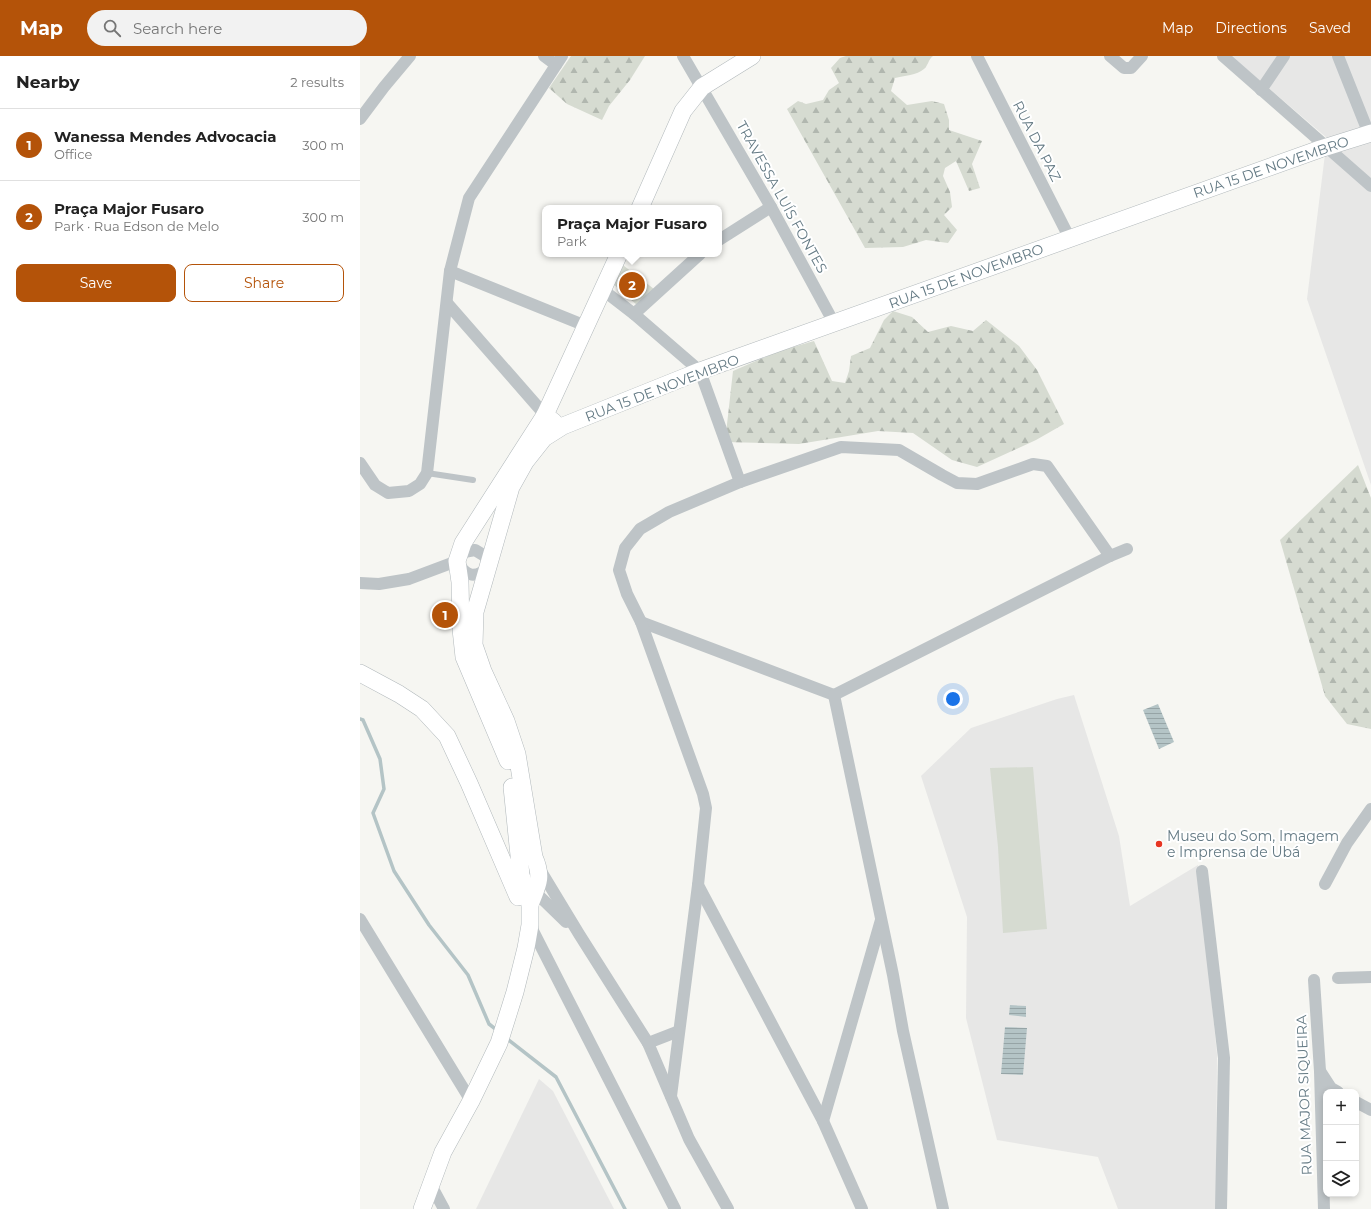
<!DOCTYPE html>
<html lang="en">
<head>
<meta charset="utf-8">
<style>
	:root { --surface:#fff; --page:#f2f2f2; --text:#222; --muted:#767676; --line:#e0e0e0; --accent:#b45309 }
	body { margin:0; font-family:Montserrat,sans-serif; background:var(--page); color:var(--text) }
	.controls { position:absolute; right:12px; bottom:12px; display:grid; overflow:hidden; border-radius:8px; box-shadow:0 2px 6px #0003 }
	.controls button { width:36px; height:36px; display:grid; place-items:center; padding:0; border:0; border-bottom:1px solid var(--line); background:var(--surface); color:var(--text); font:20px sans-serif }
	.you { position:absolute; left:593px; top:643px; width:14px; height:14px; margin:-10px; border:3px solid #fff; border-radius:50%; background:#1a73e8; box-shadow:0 0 0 6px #1a73e833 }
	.badge { display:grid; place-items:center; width:26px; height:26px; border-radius:50%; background:var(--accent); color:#fff; font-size:13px; font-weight:700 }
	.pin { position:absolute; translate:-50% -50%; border:2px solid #fff; box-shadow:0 1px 4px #0006 }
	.popup { position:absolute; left:182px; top:149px; width:180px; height:52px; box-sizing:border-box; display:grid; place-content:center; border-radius:8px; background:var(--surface); filter:drop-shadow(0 1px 3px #0005); font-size:13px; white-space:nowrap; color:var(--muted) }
	.popup b { font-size:15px; color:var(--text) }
	.popup::after { content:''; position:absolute; left:50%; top:100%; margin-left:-8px; border:8px solid transparent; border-top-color:var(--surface) }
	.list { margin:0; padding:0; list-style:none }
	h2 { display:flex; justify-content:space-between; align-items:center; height:52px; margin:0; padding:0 16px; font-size:17px }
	h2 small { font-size:13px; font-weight:400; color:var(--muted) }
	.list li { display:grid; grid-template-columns:26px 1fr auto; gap:12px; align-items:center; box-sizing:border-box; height:72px; padding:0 16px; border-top:1px solid var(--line) }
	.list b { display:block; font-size:15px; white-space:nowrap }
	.list p { margin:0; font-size:13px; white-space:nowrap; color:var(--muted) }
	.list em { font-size:13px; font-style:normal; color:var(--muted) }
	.actions { display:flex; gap:8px; padding:12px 16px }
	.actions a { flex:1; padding:9px 0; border:1px solid var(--accent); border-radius:8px; text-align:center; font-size:14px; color:var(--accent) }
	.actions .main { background:var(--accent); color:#fff }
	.icon { flex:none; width:22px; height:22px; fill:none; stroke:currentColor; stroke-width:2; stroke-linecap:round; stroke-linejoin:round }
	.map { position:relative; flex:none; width:1011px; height:1153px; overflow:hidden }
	header { display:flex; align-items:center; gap:24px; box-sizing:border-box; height:56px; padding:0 20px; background:var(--accent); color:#fff }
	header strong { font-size:19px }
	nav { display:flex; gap:22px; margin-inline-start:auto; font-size:14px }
	.search { width:280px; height:36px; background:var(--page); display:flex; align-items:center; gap:10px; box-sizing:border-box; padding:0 14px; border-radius:22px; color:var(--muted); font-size:15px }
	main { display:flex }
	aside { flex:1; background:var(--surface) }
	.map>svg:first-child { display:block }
	.built { fill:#e7e7e6 }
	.grass { fill:url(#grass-tufts) }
	.forest { fill:url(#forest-firs) }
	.garden { fill:#d6dbd1 }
	.water { fill:url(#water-rules) }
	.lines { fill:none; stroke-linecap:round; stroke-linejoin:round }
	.stream { stroke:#b4c4c6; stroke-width:3.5 }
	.secondary-casing { stroke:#b1b8bb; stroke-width:18 }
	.lane { stroke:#bec4c7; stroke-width:6 }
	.street { stroke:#bec4c7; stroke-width:12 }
	.secondary { stroke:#fff; stroke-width:17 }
	.poi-dot { fill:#e73522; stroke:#fff; stroke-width:1.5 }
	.labels { text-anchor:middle; stroke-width:4; stroke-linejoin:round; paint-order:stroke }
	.street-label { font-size:14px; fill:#647a84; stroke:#fff }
	.poi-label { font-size:14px; fill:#647a84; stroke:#fff; text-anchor:start }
</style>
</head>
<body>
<header>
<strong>Map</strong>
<div class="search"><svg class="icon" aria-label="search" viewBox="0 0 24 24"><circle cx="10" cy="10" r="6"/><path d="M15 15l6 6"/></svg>Search here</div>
<nav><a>Map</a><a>Directions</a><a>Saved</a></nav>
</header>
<main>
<aside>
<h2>Nearby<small>2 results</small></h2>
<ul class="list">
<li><span class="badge">1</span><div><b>Wanessa Mendes Advocacia</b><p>Office</p></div><em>300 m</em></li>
<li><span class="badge">2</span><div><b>Praça Major Fusaro</b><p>Park · Rua Edson de Melo</p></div><em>300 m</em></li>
</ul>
<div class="actions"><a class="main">Save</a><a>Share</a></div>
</aside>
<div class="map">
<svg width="1011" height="1153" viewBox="0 0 1011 1153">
	<defs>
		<pattern id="grass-tufts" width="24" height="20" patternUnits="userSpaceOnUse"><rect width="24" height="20" fill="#d6dbd1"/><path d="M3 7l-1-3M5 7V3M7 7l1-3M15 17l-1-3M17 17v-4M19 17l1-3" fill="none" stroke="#b1b7af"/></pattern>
		<pattern id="forest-firs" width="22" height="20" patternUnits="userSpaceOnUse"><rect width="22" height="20" fill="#d6dbd1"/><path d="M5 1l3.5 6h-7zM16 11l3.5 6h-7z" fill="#b1b7af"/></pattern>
		<pattern id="water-rules" width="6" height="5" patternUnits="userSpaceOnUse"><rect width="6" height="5" fill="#b4c4c6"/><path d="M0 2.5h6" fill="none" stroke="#96a4a6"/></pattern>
	</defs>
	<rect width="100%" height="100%" fill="#f6f6f2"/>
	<g class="built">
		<path d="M 871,0 L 1011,0 L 1011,429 L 947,243 L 967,82 Z"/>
		<path d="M 714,639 L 759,780 L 770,850 L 838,809 L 857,998 L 856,1153 L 758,1153 L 738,1101 L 637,1084 L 606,962 L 607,861 L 561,720 L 611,672 L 697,643 Z"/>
		<path d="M 179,1023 L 193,1035 L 254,1153 L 116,1153 Z"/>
	</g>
	<path class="grass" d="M 259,206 L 294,233 L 278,250 L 250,225 Z"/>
	<g class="forest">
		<path d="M 211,0 L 285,0 L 270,24 L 249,50 L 242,64 L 207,48 L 189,32 Z"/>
		<path d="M 486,0 L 573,0 C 568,4 568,10 564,13 C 557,19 544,20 535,22 L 531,35 L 547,49 L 572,45 L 584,48 L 589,64 L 589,74 L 622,85 L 612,108 L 620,132 L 609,135 L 596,105 L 585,112 L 583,120 L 590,136 L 592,151 L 584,159 L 597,174 L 588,187 L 566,184 L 543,191 L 505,192 L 427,53 L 438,45 L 446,48 L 463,44 L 469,34 L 479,27 L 471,12 L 480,2 Z"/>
		<path d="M 533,255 L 552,261 L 568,276 L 591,270 L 613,275 L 626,264 L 659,290 L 677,314 L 704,368 L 676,384 L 617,411 L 592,404 L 553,377 L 518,375 L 439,388 L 365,386 L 373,315 L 419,295 L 454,285 L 472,325 L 485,327 L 489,315 L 491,300 L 510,292 L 524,264 Z"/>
		<path d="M 998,409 L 1011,442 L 1011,673 L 987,668 L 965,640 L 920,484 Z"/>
	</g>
	<path class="garden" d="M 673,711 L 687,873 L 643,877 L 638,791 L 630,712 Z"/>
	<g class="water">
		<path d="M 798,648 L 814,686 L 799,693 L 783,654 Z"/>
		<path d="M 650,949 L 666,950 L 666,961 L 649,959 Z"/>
		<path d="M 645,971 L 667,972 L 663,1019 L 641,1018 Z"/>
	</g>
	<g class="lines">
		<g class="stream">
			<path d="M 0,663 L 3,664 L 20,703 L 24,733 L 13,757 L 34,815 L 69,869 L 108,919 L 129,968 L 138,975"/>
			<path d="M 146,982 L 196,1021 L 265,1153"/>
		</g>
		<defs>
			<g id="secondary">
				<path d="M 280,152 L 323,55 L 342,31 L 392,0"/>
				<path d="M 194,366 L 185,359 L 259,198"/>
				<path d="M 0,617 L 39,638 L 62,653 L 87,680 L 109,727 L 158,841"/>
				<path d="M 148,705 L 104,601 L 101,573 L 100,526 L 97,505 L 103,487 L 185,359"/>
				<path d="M 170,848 C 178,829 183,821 174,801 L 157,698 L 146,665 L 123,615 L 114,589 L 115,556 L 151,431 L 165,406 L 184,382 L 203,370 L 340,315 L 960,93 L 1011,77"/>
				<path d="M 62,1153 L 83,1096 L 111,1045 L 139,987 L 155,936 L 166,892 L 170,869 L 170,848 L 161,819 L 152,731"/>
			</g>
		</defs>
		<use href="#secondary" class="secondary-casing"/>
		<path class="lane" d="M 67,417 L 113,424"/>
		<g class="street">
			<path d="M 184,0 L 196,9"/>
			<path d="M 323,0 L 411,151 L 474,267"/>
			<path d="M 617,0 L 710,183"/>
			<path d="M 750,0 L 764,12 L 771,12 L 782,0"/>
			<path d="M 863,0 L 1011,130"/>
			<path d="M 978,0 L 1009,78"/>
			<path d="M 901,34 L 924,0"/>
			<path d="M 0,63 L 24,31 L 50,0"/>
			<path d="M 359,184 L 411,151"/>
			<path d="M 90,215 L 226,270"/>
			<path d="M 243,234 L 274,258 L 340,315 L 380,426"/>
			<path d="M 87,247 L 185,359"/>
			<path d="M 274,258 L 340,198"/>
			<path d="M 0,407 L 15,429 L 28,437 L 49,435 L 60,428 L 67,417 L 90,215 L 109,142 L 202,0"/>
			<path d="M 0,527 L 19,528 L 49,523 L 97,505 L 104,496 L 115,494 L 125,500 L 129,511 C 116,522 106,522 98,506"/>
			<path d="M 281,566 L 474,639"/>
			<path d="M 179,812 L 219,878 L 288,987 L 329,1083 L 368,1153"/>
			<path d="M 842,815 L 864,1002 L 861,1153"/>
			<path d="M 965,828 L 987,787 L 1011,753"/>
			<path d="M 338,829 L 463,1065 L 502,1153"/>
			<path d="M 171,832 L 206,866"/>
			<path d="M 0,863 L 111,1045"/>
			<path d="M 170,869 L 315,1153"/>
			<path d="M 978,922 L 1011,921"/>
			<path d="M 954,924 L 960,1015 L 964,1153"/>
			<path d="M 288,987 L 319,975"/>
			<path d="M 960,1015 L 971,1032 L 978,1036"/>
			<path d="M 311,1040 L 338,829 L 346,752 L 343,738 L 281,566 L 267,538 L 259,514 L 265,492 L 280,473 L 309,456 L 380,426 L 481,391 L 539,394 L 582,419 L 597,427 L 617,428 L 673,408 L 687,410 L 750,500"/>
			<path d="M 996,1046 L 1011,1054"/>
			<path d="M 463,1065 L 521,864"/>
			<path d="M 71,1129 L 84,1153"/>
			<path d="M 583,1153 L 543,975 L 533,919 L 474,639 L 750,500 L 767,493"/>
		</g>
		<use href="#secondary" class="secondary"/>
	</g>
	<circle class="poi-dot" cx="799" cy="788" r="4"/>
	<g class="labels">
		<g class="street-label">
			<text transform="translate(677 85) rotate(63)" y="5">RUA DA PAZ</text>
			<text transform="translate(911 111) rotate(-19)" y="5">RUA 15 DE NOVEMBRO</text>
			<text transform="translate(422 141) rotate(61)" y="5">TRAVESSA LUÍS FONTES</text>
			<text transform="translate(606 220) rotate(-20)" y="5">RUA 15 DE NOVEMBRO</text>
			<text transform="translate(302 332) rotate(-21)" y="5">RUA 15 DE NOVEMBRO</text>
			<text transform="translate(944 1039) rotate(-92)" y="5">RUA MAJOR SIQUEIRA</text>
		</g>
		<g class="poi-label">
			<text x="807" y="785">Museu do Som, Imagem<tspan x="807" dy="16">e Imprensa de Ubá</tspan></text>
		</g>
	</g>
</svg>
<div class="controls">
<button>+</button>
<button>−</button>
<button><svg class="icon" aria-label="layers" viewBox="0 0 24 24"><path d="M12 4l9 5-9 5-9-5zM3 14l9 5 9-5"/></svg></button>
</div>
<div class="you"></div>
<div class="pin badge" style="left:85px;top:559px">1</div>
<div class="pin badge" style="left:272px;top:229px">2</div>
<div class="popup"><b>Praça Major Fusaro</b>Park</div>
</div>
</main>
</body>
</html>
